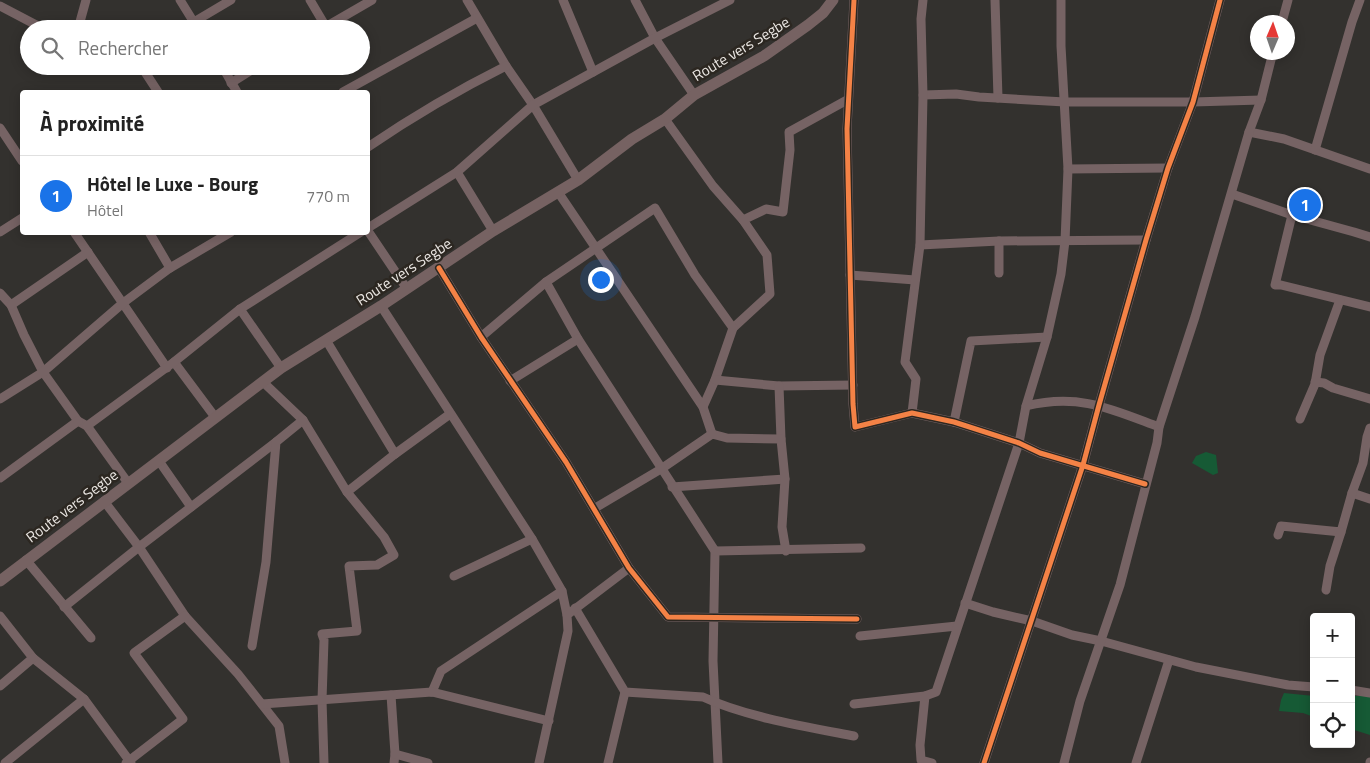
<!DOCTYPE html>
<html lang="fr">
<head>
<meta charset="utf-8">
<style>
	:root { --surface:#fff; --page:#f2f2f2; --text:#222; --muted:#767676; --line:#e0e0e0; --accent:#1a73e8 }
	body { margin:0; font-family:"Titillium Web",sans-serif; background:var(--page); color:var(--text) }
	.controls { position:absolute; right:15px; bottom:15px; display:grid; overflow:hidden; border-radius:5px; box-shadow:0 2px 12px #0003 }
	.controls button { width:45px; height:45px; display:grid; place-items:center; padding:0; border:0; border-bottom:1px solid var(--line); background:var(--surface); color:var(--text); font:25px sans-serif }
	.compass { position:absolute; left:1250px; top:15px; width:45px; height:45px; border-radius:50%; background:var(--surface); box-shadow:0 2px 12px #0003; rotate:2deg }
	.you { position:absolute; left:600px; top:279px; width:18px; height:18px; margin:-12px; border:4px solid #fff; border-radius:50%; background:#1a73e8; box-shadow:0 0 0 8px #1a73e833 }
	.badge { display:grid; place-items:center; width:32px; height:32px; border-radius:50%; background:var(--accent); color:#fff; font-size:16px; font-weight:700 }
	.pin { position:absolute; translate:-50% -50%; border:2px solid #fff; box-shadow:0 1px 5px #0006 }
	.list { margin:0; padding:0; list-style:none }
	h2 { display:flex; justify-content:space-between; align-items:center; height:65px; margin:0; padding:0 20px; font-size:21px }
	h2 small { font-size:16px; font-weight:400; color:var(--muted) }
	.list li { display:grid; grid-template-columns:32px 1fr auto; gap:15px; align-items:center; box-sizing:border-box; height:80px; padding:0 20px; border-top:1px solid var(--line) }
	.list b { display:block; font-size:19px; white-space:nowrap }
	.list p { margin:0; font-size:16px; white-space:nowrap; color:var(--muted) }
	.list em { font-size:16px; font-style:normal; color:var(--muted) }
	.icon { flex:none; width:28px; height:28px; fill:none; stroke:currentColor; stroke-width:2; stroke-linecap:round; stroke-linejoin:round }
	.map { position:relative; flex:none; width:1370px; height:763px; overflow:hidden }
	.search { position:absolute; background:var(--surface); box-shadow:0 2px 12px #0003; left:20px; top:20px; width:350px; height:55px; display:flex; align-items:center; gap:12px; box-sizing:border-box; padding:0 18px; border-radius:28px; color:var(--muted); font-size:19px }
	.panel { position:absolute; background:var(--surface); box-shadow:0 2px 12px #0003; left:20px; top:90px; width:350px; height:145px; border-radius:5px }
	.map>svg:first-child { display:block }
	.green { fill:#165a35 }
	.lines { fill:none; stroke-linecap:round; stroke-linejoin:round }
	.minor { stroke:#766364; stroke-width:9 }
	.major { stroke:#766262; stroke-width:11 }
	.cycleway-casing { stroke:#2c2721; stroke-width:8 }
	.cycleway { stroke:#f48246; stroke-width:5 }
	.labels { text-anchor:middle; stroke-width:5; stroke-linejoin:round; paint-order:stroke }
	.street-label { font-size:15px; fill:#ebe7e3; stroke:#2c2721 }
</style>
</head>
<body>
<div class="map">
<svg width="1370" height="763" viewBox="0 0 1370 763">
	<rect width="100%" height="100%" fill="#33312e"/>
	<g class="green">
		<path d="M 1206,452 L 1216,455 L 1218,473 L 1213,475 L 1192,463 L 1196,456 Z"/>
		<path d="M 1284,693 L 1314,696 L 1314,717 L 1303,713 L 1279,711 L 1281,700 Z"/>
		<path d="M 1351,696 L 1370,696 L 1370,735 L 1351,729 Z"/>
	</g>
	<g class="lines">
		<g class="minor">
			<path d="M 180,0 L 198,29"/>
			<path d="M 310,0 L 326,27"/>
			<path d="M 467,0 L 506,66 L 533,105 L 578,180"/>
			<path d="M 563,0 L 593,72"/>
			<path d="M 635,0 L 655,38 L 694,95"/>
			<path d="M 854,0 L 847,129 L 853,404 L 855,427 L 912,413 L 954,422 L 1019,443 L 1040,453 L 1145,484"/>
			<path d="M 995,0 L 998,98"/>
			<path d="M 0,6 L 42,28 L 47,29"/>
			<path d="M 1282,22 L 1288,0"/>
			<path d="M 78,29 L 86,0"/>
			<path d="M 182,29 L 231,0"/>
			<path d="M 322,29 L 372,0"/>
			<path d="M 145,66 L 145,72 L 158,92"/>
			<path d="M 222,66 L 237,92"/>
			<path d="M 231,83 L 258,66"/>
			<path d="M 343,92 L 477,18"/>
			<path d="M 923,95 L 956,94 L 979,97 L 1065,102 L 1193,102 L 1261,100"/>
			<path d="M 665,119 L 713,186 L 743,220"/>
			<path d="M 0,128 L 22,161"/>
			<path d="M 1249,132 L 1284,139 L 1370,169"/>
			<path d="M 368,147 C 412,117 458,90 506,66"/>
			<path d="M 1315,150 L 1352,22 L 1360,0"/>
			<path d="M 1068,169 L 1168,168"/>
			<path d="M 457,172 L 493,231"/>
			<path d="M 558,192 L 703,407 L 712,434"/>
			<path d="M 1232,194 L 1292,215 L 1354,232 L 1370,237"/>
			<path d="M 1292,215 L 1275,285 L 1281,285 L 1370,307"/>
			<path d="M 368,228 L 457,172 L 533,105 L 655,38 L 730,0"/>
			<path d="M 368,231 L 407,289"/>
			<path d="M 0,232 L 22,218"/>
			<path d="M 74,232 L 167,368"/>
			<path d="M 149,232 L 170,268"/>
			<path d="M 999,241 L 999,273"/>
			<path d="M 920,245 L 999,241 L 1146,240"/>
			<path d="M 439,268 L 481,337 L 566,462 L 629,568 L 668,617 L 857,619"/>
			<path d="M 850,275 L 915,280"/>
			<path d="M 546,282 L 578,339 L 715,551 L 713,661 L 718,763"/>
			<path d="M 0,293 L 11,305 L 24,335 L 43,372 L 78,421 L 87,426 L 128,483"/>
			<path d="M 11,305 L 88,252"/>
			<path d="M 381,306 L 532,539 L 562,591"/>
			<path d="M 240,309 L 281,368"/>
			<path d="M 733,328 L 770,294 L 767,255 L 743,220 L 766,209 L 783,212 L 790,150 L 789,132 L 847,100"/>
			<path d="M 481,337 L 546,282 L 655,208 L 695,275 L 733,328 L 715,380 L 703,407"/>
			<path d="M 326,340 L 395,454 L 347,492"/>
			<path d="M 174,362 L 215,417"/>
			<path d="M 715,380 L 779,386 L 853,385"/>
			<path d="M 510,381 L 578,339"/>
			<path d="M 263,382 L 303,420 L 347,492 L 384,537 L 394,555 L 377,565 L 349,566 L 357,631 L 322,634 L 324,640 L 322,700 L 324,763"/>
			<path d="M 1315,382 L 1324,383 L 1333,388 L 1370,399"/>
			<path d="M 779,386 L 781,439"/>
			<path d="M 0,399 L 43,372 L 123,303 L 170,268 L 231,232"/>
			<path d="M 1026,406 C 1079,393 1111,409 1159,427"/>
			<path d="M 912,413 L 916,379 L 905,362 L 920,245 L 923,95 L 921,19 L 923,0"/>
			<path d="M 1300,419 L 1315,384 L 1320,355 L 1340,300"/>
			<path d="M 954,422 L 971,341 L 1047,337"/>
			<path d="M 87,426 L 174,362 L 240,309 L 361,232"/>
			<path d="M 395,454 L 450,414"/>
			<path d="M 159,461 L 191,507"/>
			<path d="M 0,478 L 78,421"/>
			<path d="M 672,487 L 785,479"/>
			<path d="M 1352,493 L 1370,499"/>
			<path d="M 104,501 L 139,547 L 185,616 L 238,674 L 279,726 L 285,763"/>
			<path d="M 595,508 L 661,469 L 712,434 L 727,438 L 781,439 L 785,479 L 782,527 L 786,551"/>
			<path d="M 1278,535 L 1281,526 L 1341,532 L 1352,493 L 1363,463 L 1367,437 L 1370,428"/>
			<path d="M 715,551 L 861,548"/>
			<path d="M 26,560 L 91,638"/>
			<path d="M 454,576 L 532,539"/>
			<path d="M 1326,590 L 1330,566 L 1341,532"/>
			<path d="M 965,603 L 993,612 L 1032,621 L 1072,635 L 1101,641 L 1196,667 L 1288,685 L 1314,687"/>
			<path d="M 64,607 L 139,547 L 276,442"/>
			<path d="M 575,608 L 625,692 L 703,697 C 746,717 807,727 854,736"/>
			<path d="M 0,616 L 33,658 L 84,699 L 131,763"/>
			<path d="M 860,636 L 957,626"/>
			<path d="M 252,646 L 266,562 L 276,442 L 303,420"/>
			<path d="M 0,686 L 33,658"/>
			<path d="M 1351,690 L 1370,693"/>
			<path d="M 432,692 L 441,671 L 562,591 L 567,615"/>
			<path d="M 391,695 L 395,754 L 394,763"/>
			<path d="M 925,696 L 920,745 L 921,760 L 932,763"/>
			<path d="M 262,704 L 432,692 L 549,721"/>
			<path d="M 854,704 L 925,696 L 936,692 L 1019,443 L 1026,406 L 1047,337 L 1061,274 L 1065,241 L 1068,169 L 1061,46 L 1061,0"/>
			<path d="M 395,754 L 428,763"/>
			<path d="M 5,763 L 84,699"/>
			<path d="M 126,763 L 183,719 L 134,653 L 185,616"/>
			<path d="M 539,763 L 568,631 L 567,615 L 629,568"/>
			<path d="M 608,763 L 625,692"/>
			<path d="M 984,763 L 1083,465 L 1099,405 L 1146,240 L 1168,168 L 1193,102 L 1220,0"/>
			<path d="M 1064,763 L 1080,701 L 1120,585 L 1157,443 L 1159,427 L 1195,317 L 1249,132 L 1261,100 L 1273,52"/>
			<path d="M 1136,763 L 1169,660"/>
			<path d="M 1370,763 L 1370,762"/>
		</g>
		<path class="major" d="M 0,581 L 281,368 L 381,306 L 493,231 L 578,180 L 632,139 L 665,119 L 694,95 L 764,56 L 808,25 L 823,13 L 833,0"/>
		<defs>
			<g id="cycleway">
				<path d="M 854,0 L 847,129 L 853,404 L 855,427 L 912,413 L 954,422 L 1019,443 L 1040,453 L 1145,484"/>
				<path d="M 439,268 L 481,337 L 566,462 L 629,568 L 668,617 L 857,619"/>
				<path d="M 984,763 L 1083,465 L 1099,405 L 1146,240 L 1168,168 L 1193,102 L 1220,0"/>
			</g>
		</defs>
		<use href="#cycleway" class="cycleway-casing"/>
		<use href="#cycleway" class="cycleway"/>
	</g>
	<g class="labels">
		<g class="street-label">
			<text transform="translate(741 49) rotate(-31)" y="5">Route vers Segbe</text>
			<text transform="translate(404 272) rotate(-33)" y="5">Route vers Segbe</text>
			<text transform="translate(72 506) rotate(-37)" y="5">Route vers Segbe</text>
		</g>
	</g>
</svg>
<div class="controls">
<button>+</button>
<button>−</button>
<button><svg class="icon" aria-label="locate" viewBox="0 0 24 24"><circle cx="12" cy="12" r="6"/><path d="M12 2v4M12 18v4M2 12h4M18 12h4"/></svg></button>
</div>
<svg class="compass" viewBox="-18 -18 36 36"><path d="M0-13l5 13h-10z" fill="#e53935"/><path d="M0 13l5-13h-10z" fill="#767676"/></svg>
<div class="you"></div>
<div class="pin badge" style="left:1305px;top:205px">1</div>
<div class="search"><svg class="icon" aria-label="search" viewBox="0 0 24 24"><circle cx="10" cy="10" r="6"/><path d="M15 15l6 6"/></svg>Rechercher</div>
<section class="panel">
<h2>À proximité<small></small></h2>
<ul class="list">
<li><span class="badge">1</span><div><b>Hôtel le Luxe - Bourg</b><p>Hôtel</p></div><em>770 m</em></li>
</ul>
</section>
</div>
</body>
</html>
